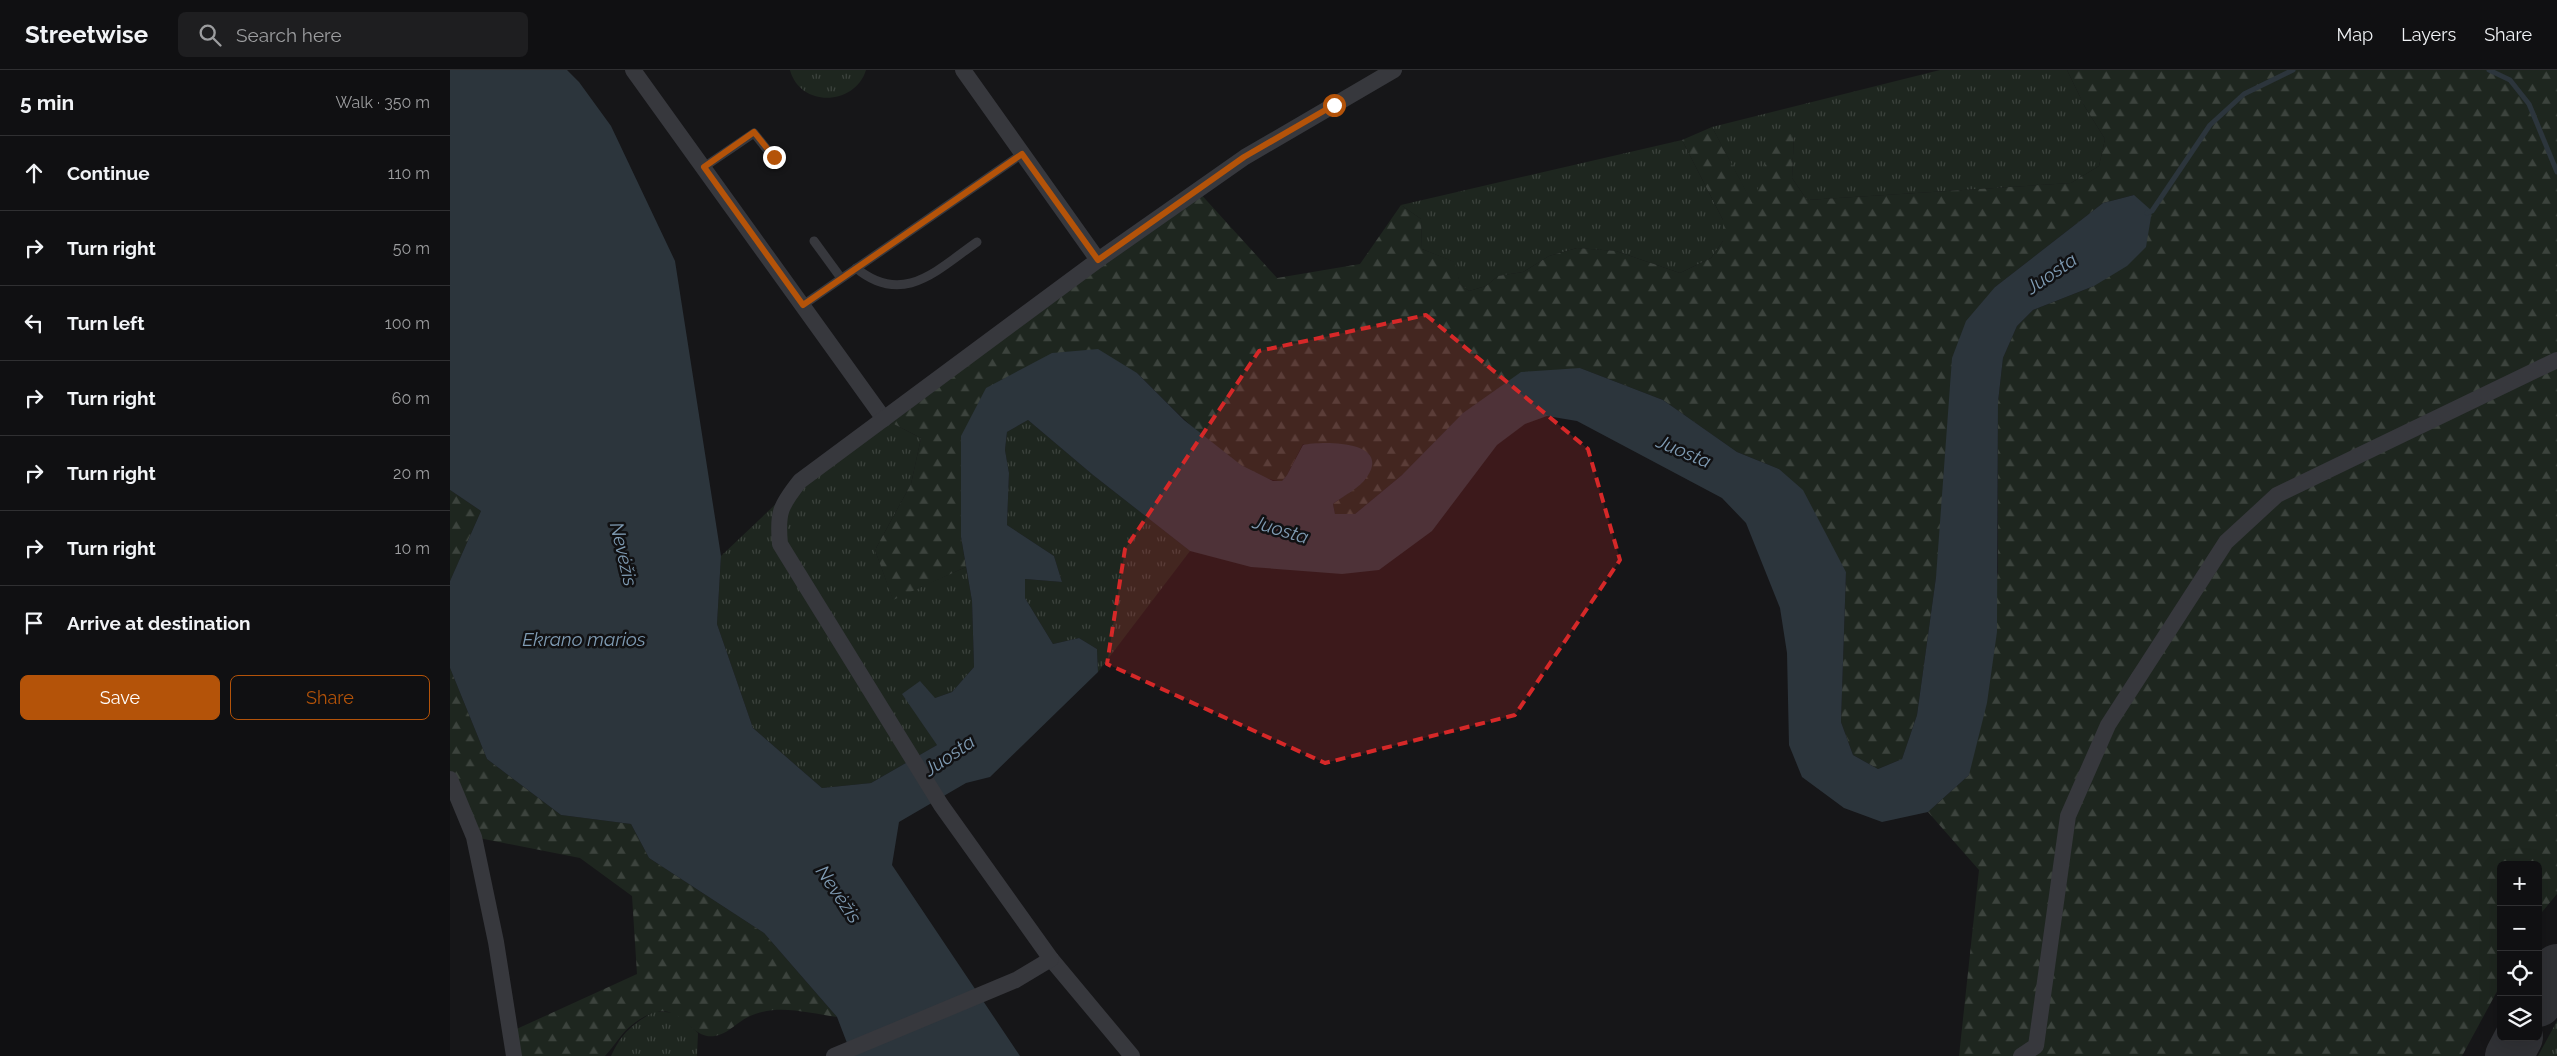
<!DOCTYPE html>
<html lang="en">
<head>
<meta charset="utf-8">
<style>
	:root { --surface:#101012; --page:#1e1e20; --text:#f1f3f6; --muted:#9c9d9f; --line:#303032; --accent:#b45309 }
	body { margin:0; font-family:Raleway,sans-serif; background:var(--page); color:var(--text) }
	.controls { position:absolute; right:15px; bottom:15px; display:grid; overflow:hidden; border-radius:8px; box-shadow:0 5px 20px #0002 }
	.controls button { width:45px; height:45px; display:grid; place-items:center; padding:0; border:0; border-bottom:1px solid var(--line); background:var(--surface); color:var(--text); font:25px sans-serif }
	.stop { position:absolute; width:15px; height:15px; margin:-11px; border:4px solid #b45309; border-radius:50%; background:#fff }
	.stop.end { background:#b45309; border-color:#fff; box-shadow:0 1px 5px #0008 }
	.list { margin:0; padding:0; list-style:none }
	h2 { display:flex; justify-content:space-between; align-items:center; height:65px; margin:0; padding:0 20px; font-size:21px }
	h2 small { font-size:16px; font-weight:400; color:var(--muted) }
	.list li { display:grid; grid-template-columns:32px 1fr auto; gap:15px; align-items:center; box-sizing:border-box; height:75px; padding:0 20px; border-top:1px solid var(--line) }
	.list b { display:block; font-size:19px; white-space:nowrap }
	.list em { font-size:16px; font-style:normal; color:var(--muted) }
	.actions { display:flex; gap:10px; padding:15px 20px }
	.actions a { flex:1; padding:11px 0; border:1px solid var(--accent); border-radius:8px; text-align:center; font-size:18px; color:var(--accent) }
	.actions .main { background:var(--accent); color:#fff }
	.icon { flex:none; width:28px; height:28px; fill:none; stroke:currentColor; stroke-width:2; stroke-linecap:round; stroke-linejoin:round }
	.map { position:relative; flex:none; width:2107px; height:986px; overflow:hidden }
	header { display:flex; align-items:center; gap:30px; box-sizing:border-box; height:70px; padding:0 25px; background:var(--surface); border-bottom:1px solid var(--line) }
	header strong { font-size:24px }
	nav { display:flex; gap:28px; margin-inline-start:auto; font-size:18px }
	.search { width:350px; height:45px; background:var(--page); display:flex; align-items:center; gap:12px; box-sizing:border-box; padding:0 18px; border-radius:8px; color:var(--muted); font-size:19px }
	main { display:flex }
	aside { flex:1; background:var(--surface) }
	.map>svg:first-child { display:block }
	.grass { fill:url(#grass-tufts) }
	.forest { fill:url(#forest-firs) }
	.water { fill:#2c353c }
	.lines { fill:none; stroke-linecap:round; stroke-linejoin:round }
	.stream { stroke:#2c353c; stroke-width:5 }
	.taxiway { stroke:#303135; stroke-width:48 }
	.service { stroke:#37383d; stroke-width:9 }
	.minor { stroke:#37383d; stroke-width:16 }
	.route { stroke:#b45309; stroke-width:6 }
	.marked { fill:#d62828; fill-opacity:0.2; stroke:#d62828; stroke-width:4; stroke-dasharray:10 6; stroke-linejoin:round }
	.labels { text-anchor:middle; stroke-width:5; stroke-linejoin:round; paint-order:stroke }
	.water-label { font-size:19px; font-style:italic; fill:#7f9bb3; stroke:#111113 }
</style>
</head>
<body>
<header>
<strong>Streetwise</strong>
<div class="search"><svg class="icon" aria-label="search" viewBox="0 0 24 24"><circle cx="10" cy="10" r="6"/><path d="M15 15l6 6"/></svg>Search here</div>
<nav><a>Map</a><a>Layers</a><a>Share</a></nav>
</header>
<main>
<aside>
<h2>5 min<small>Walk · 350 m</small></h2>
<ul class="list">
<li><svg class="icon" aria-label="ahead" viewBox="0 0 24 24"><path d="M12 20V5M6 11l6-6 6 6"/></svg><div><b>Continue</b></div><em>110 m</em></li>
<li><svg class="icon" aria-label="right" viewBox="0 0 24 24"><path d="M7 20v-9h11M14 6l5 5-5 5"/></svg><div><b>Turn right</b></div><em>50 m</em></li>
<li><svg class="icon" aria-label="left" viewBox="0 0 24 24"><path d="M17 20v-9H6M10 6l-5 5 5 5"/></svg><div><b>Turn left</b></div><em>100 m</em></li>
<li><svg class="icon" aria-label="right" viewBox="0 0 24 24"><path d="M7 20v-9h11M14 6l5 5-5 5"/></svg><div><b>Turn right</b></div><em>60 m</em></li>
<li><svg class="icon" aria-label="right" viewBox="0 0 24 24"><path d="M7 20v-9h11M14 6l5 5-5 5"/></svg><div><b>Turn right</b></div><em>20 m</em></li>
<li><svg class="icon" aria-label="right" viewBox="0 0 24 24"><path d="M7 20v-9h11M14 6l5 5-5 5"/></svg><div><b>Turn right</b></div><em>10 m</em></li>
<li><svg class="icon" aria-label="arrive" viewBox="0 0 24 24"><path d="M6 21V4h12l-3 4 3 4H6"/></svg><div><b>Arrive at destination</b></div></li>
</ul>
<div class="actions"><a class="main">Save</a><a>Share</a></div>
</aside>
<div class="map">
<svg width="2107" height="986" viewBox="0 0 2107 986">
	<defs>
		<pattern id="grass-tufts" width="24" height="20" patternUnits="userSpaceOnUse" patternTransform="scale(1.25)"><rect width="24" height="20" fill="#1e261f"/><path d="M3 7l-1-3M5 7V3M7 7l1-3M15 17l-1-3M17 17v-4M19 17l1-3" fill="none" stroke="#3c433d"/></pattern>
		<pattern id="forest-firs" width="22" height="20" patternUnits="userSpaceOnUse" patternTransform="scale(1.25)"><rect width="22" height="20" fill="#1e261f"/><path d="M5 1l3.5 6h-7zM16 11l3.5 6h-7z" fill="#3c433d"/></pattern>
	</defs>
	<rect width="100%" height="100%" fill="#161618"/>
	<g class="grass">
		<path d="M 340,0 L 416,0 C 405,36 350,38 340,0 Z"/>
		<path d="M 1490,0 L 1617,0 L 1635,37 L 1655,69 L 1649,96 L 1621,113 L 1357,130 L 1342,108 L 1344,64 L 1303,135 L 1262,57 Z"/>
		<path d="M 1232,70 L 1273,150 L 1273,171 L 1261,188 L 1230,203 L 1166,181 L 1127,178 L 1099,186 L 1073,202 L 1048,206 L 1036,216 L 1019,221 L 1010,214 L 1004,192 L 972,179 L 971,149 L 951,135 Z"/>
		<path d="M 434,349 L 471,368 L 461,414 L 425,480 L 443,529 L 516,497 L 522,531 L 524,597 L 502,622 L 485,628 L 487,675 L 421,713 L 372,718 L 303,658 L 267,554 L 271,486 L 350,411 Z"/>
		<path d="M 578,350 L 643,405 L 740,481 L 648,602 L 647,579 L 629,568 L 603,574 L 575,528 L 575,509 L 612,512 L 604,486 L 557,455 L 559,403 L 555,380 L 557,362 Z"/>
		<path d="M 205,941 L 226,943 L 248,963 L 247,986 L 161,986 C 172,962 183,954 205,941 Z"/>
		<path d="M 2107,951 L 2107,986 L 2088,986 Z"/>
	</g>
	<g class="forest">
		<path d="M 1617,0 L 2107,0 L 2107,824 L 2088,847 L 2088,795 L 2051,795 L 2051,914 L 2012,986 L 1509,986 L 1529,800 L 1478,742 L 1519,705 L 1548,502 L 1548,332 L 1553,288 L 1567,256 L 1583,240 L 1644,216 L 1684,125 L 1653,133 L 1545,217 L 1486,507 L 1467,645 L 1452,689 L 1428,699 L 1403,685 L 1391,652 L 1396,502 L 1329,399 L 1287,382 L 1213,330 L 1130,298 L 952,405 L 905,444 L 885,444 L 883,434 L 916,409 L 853,374 L 837,405 L 832,411 C 790,411 717,332 687,303 L 536,318 L 511,467 L 516,497 L 443,530 L 425,480 L 461,414 L 471,368 L 434,349 L 748,121 L 827,208 L 910,194 L 951,135 L 971,149 L 972,179 L 1005,192 L 1010,214 L 1019,221 L 1036,216 L 1048,206 L 1073,202 L 1099,186 L 1127,178 L 1166,181 L 1230,203 L 1261,188 L 1273,171 L 1273,150 L 1232,70 L 1262,57 L 1303,134 L 1326,60 L 1344,64 L 1342,108 L 1357,130 L 1621,113 L 1649,96 L 1655,69 L 1635,37 Z"/>
		<path d="M 0,420 L 31,441 L 0,511 Z"/>
		<path d="M 0,598 L 37,689 L 111,745 L 181,754 L 199,788 L 314,863 L 387,947 C 357,943 326,933 298,947 C 288,952 279,962 269,965 C 235,976 233,915 182,955 C 172,962 164,977 155,986 L 64,986 L 60,962 L 187,904 L 182,826 L 130,788 L 24,767 L 0,709 Z"/>
	</g>
	<path class="water" d="M 0,0 L 117,0 L 129,12 L 161,56 L 225,191 L 271,486 L 267,554 L 303,658 L 372,718 L 421,713 L 487,675 L 452,624 L 470,611 L 485,628 L 502,622 L 524,597 L 522,531 L 511,467 L 511,366 L 536,318 L 602,283 L 648,279 L 687,303 L 734,350 L 791,395 L 823,411 L 832,411 L 837,405 L 853,375 C 872,371 942,370 917,407 C 910,418 893,426 883,434 L 885,444 L 905,444 L 952,405 L 1013,343 L 1071,302 L 1130,298 L 1213,330 L 1287,382 L 1329,399 L 1353,420 L 1396,502 L 1391,652 L 1403,685 L 1428,699 L 1452,689 L 1467,645 L 1486,507 L 1502,288 L 1516,251 L 1545,217 L 1653,133 L 1684,125 L 1702,141 L 1696,177 L 1677,196 L 1644,216 L 1583,240 L 1567,256 L 1553,288 L 1548,332 L 1547,562 L 1537,633 L 1519,705 L 1478,742 L 1432,752 L 1394,738 L 1352,707 L 1339,675 L 1337,583 L 1330,538 L 1296,453 L 1272,428 L 1127,351 L 1097,346 L 1075,354 L 1047,375 L 982,461 L 929,500 L 892,504 L 801,497 L 740,481 L 643,405 L 578,350 L 557,362 L 555,380 L 559,403 L 557,455 L 604,486 L 612,512 L 575,509 L 575,528 L 603,574 L 629,568 L 647,579 L 648,602 L 540,707 L 516,713 L 449,752 L 442,795 L 570,986 L 402,986 L 387,947 L 314,863 L 199,788 L 181,754 L 111,745 L 37,689 L 0,598 L 0,511 L 31,441 L 0,420 Z"/>
	<g class="lines">
		<g class="stream">
			<path d="M 2039,0 L 2060,10 L 2079,34 L 2107,102"/>
			<path d="M 1697,143 L 1702,141 L 1760,55 L 1794,24 L 1843,0"/>
		</g>
		<g class="taxiway">
			<path d="M 2088,933 L 2107,898"/>
			<path d="M 2059,986 L 2069,967"/>
		</g>
		<g class="service">
			<path d="M 254,97 L 304,63 L 323,87"/>
			<path d="M 364,171 L 391,208"/>
			<path d="M 406,198 C 453,237 487,200 527,172"/>
			<path d="M 353,235 L 572,84"/>
		</g>
		<g class="minor">
			<path d="M 183,0 L 434,349"/>
			<path d="M 513,0 L 648,190"/>
			<path d="M 0,709 L 24,767 L 46,872 L 64,986"/>
			<path d="M 601,889 L 682,986"/>
			<path d="M 384,986 L 566,910 L 601,889 L 491,735 L 330,474 C 327,443 330,436 350,411 L 648,190 L 795,87 L 944,0"/>
			<path d="M 1571,986 L 1586,976 L 1618,746 L 1658,655 L 1776,472 L 1827,425 L 2107,290"/>
		</g>
	</g>
	<g class="lines">
		<path class="route" d="M 324,87 L 304,62 L 254,97 L 353,235 L 572,84 L 648,190 L 794,87 L 884,35"/>
	</g>
	<path class="marked" d="M 976,245 L 1138,379 L 1170,490 L 1065,645 L 875,693 L 657,594 L 675,479 L 809,281 Z"/>
	<g class="labels">
		<g class="water-label">
			<text transform="translate(1601 203) rotate(-34)" y="7">Juosta</text>
			<text transform="translate(1234 381) rotate(23)" y="7">Juosta</text>
			<text transform="translate(831 459) rotate(17)" y="7">Juosta</text>
			<text transform="translate(174 484) rotate(77)" y="7">Nevėžis</text>
			<text x="134" y="576">Ekrano marios</text>
			<text transform="translate(499 685) rotate(-34)" y="7">Juosta</text>
			<text transform="translate(389 824) rotate(56)" y="7">Nevėžis</text>
		</g>
	</g>
</svg>
<div class="controls">
<button>+</button>
<button>−</button>
<button><svg class="icon" aria-label="locate" viewBox="0 0 24 24"><circle cx="12" cy="12" r="6"/><path d="M12 2v4M12 18v4M2 12h4M18 12h4"/></svg></button>
<button><svg class="icon" aria-label="layers" viewBox="0 0 24 24"><path d="M12 4l9 5-9 5-9-5zM3 14l9 5 9-5"/></svg></button>
</div>
<div class="stop" style="left:884px;top:35px"></div>
<div class="stop end" style="left:324px;top:87px"></div>
</div>
</main>
</body>
</html>
